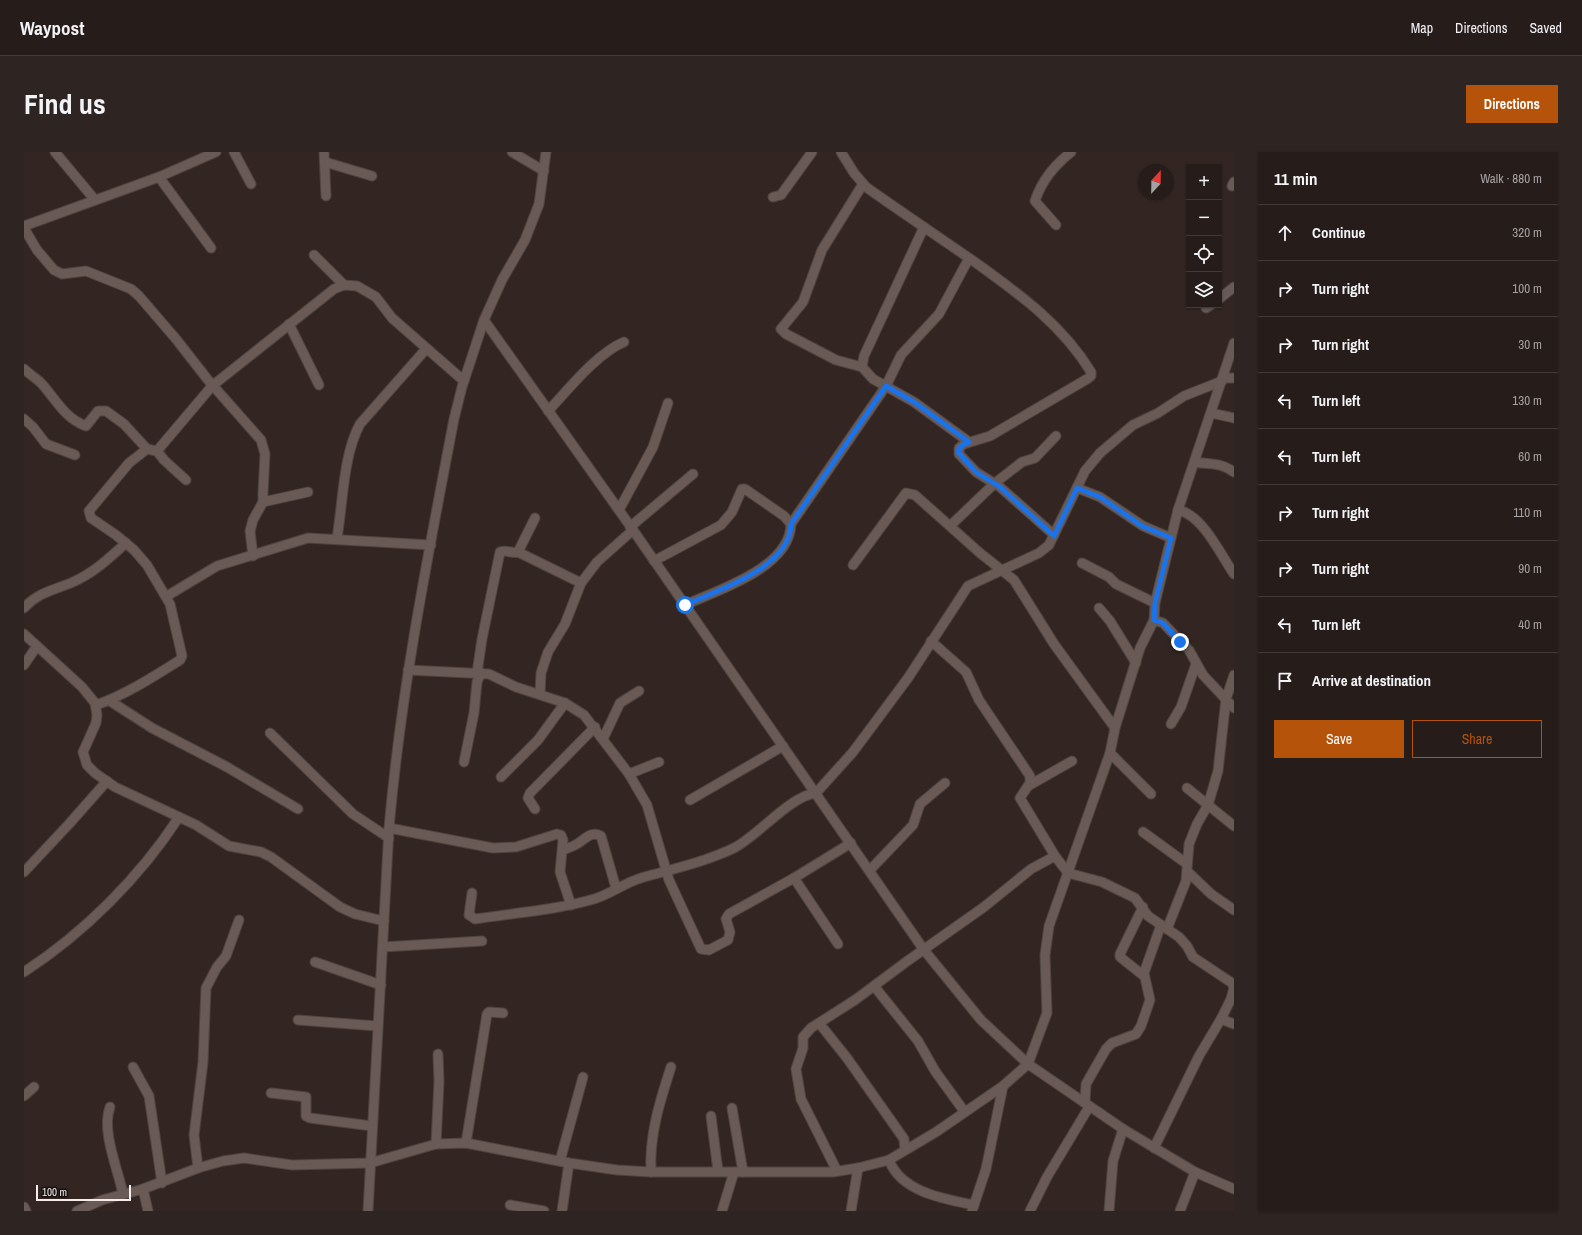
<!DOCTYPE html>
<html lang="en">
<head>
<meta charset="utf-8">
<style>
	:root { --surface:#261c1a; --page:#2e2523; --text:#f1f3f6; --muted:#a4a1a2; --line:#423a39; --accent:#b45309 }
	body { margin:0; font-family:"Archivo Narrow",sans-serif; background:var(--page); color:var(--text) }
	.controls { position:absolute; right:12px; top:12px; display:grid; overflow:hidden; border-radius:0px; box-shadow:0 1px 3px #0004 }
	.controls button { width:36px; height:36px; display:grid; place-items:center; padding:0; border:0; border-bottom:1px solid var(--line); background:var(--surface); color:var(--text); font:20px sans-serif }
	.compass { position:absolute; left:1114px; top:12px; width:36px; height:36px; border-radius:50%; background:var(--surface); box-shadow:0 1px 3px #0004; rotate:22deg }
	.scale { position:absolute; left:12px; bottom:10px; width:95px; box-sizing:border-box; padding-left:4px; border:2px solid #f6edea; border-top:0; font-size:11px; line-height:14px; white-space:nowrap; color:#f6edea; -webkit-text-stroke:3px #16100f; paint-order:stroke }
	.stop { position:absolute; width:12px; height:12px; margin:-9px; border:3px solid #1a73e8; border-radius:50%; background:#fff }
	.stop.end { background:#1a73e8; border-color:#fff; box-shadow:0 1px 4px #0008 }
	.list { margin:0; padding:0; list-style:none }
	h2 { display:flex; justify-content:space-between; align-items:center; height:52px; margin:0; padding:0 16px; font-size:17px }
	h2 small { font-size:13px; font-weight:400; color:var(--muted) }
	.list li { display:grid; grid-template-columns:26px 1fr auto; gap:12px; align-items:center; box-sizing:border-box; height:56px; padding:0 16px; border-top:1px solid var(--line) }
	.list b { display:block; font-size:15px; white-space:nowrap }
	.list em { font-size:13px; font-style:normal; color:var(--muted) }
	.actions { display:flex; gap:8px; padding:12px 16px }
	.actions a { flex:1; padding:9px 0; border:1px solid var(--accent); border-radius:0px; text-align:center; font-size:14px; color:var(--accent) }
	.actions .main { background:var(--accent); color:#fff }
	.icon { flex:none; width:22px; height:22px; fill:none; stroke:currentColor; stroke-width:2; stroke-linecap:round; stroke-linejoin:round }
	.map { position:relative; flex:none; width:1210px; height:1059px; overflow:hidden; border-radius:0px }
	header { display:flex; align-items:center; gap:24px; box-sizing:border-box; height:56px; padding:0 20px; background:var(--surface); border-bottom:1px solid var(--line) }
	header strong { font-size:19px }
	nav { display:flex; gap:22px; margin-inline-start:auto; font-size:14px }
	.intro { display:flex; align-items:center; justify-content:space-between; box-sizing:border-box; height:96px; padding:0 24px }
	h1 { margin:0; font-size:28px }
	.button { padding:10px 18px; border-radius:0px; background:var(--accent); color:#fff; font-size:14px; font-weight:700 }
	main { display:flex; gap:24px; padding:0 24px }
	aside { flex:1; background:var(--surface); border-radius:0px; box-shadow:0 1px 3px #0004 }
	.map>svg:first-child { display:block }
	.lines { fill:none; stroke-linecap:round; stroke-linejoin:round }
	.minor-casing { stroke:#4f4441; stroke-width:11 }
	.minor { stroke:#695a56; stroke-width:9 }
	.route { stroke:#1a73e8; stroke-width:5 }
</style>
</head>
<body>
<header>
<strong>Waypost</strong>
<nav><a>Map</a><a>Directions</a><a>Saved</a></nav>
</header>
<div class="intro"><h1>Find us</h1><a class="button">Directions</a></div>
<main>
<div class="map">
<svg width="1210" height="1059" viewBox="0 0 1210 1059">
	<rect width="100%" height="100%" fill="#332622"/>
	<g class="lines">
		<defs>
			<g id="minor">
				<path d="M 31,0 L 71,48"/>
				<path d="M 210,0 L 227,32"/>
				<path d="M 300,0 L 302,44"/>
				<path d="M 488,0 L 520,19"/>
				<path d="M 817,0 L 830,21 L 842,35 C 880,62 918,87 955,113 C 998,144 1039,174 1067,220 L 1067,224 L 1063,227 L 966,284 L 940,292 L 935,296 L 935,302 L 952,320 L 976,335 L 1030,383"/>
				<path d="M 301,10 L 348,24"/>
				<path d="M 135,25 L 187,96"/>
				<path d="M 1208,34 L 1210,30"/>
				<path d="M 749,45 L 757,43 L 788,0"/>
				<path d="M 1032,73 L 1011,49 C 1018,28 1030,14 1047,0"/>
				<path d="M 0,74 L 135,25 L 192,0"/>
				<path d="M 900,75 L 840,204 L 838,215 L 849,227 L 890,250 L 945,290"/>
				<path d="M 0,76 L 13,98 L 30,118 L 38,122 L 62,119 L 107,137 L 115,144 L 152,187 L 184,228 L 237,288 L 241,302 L 239,341 L 239,350 L 229,368 L 226,379 L 229,404"/>
				<path d="M 290,103 L 320,133"/>
				<path d="M 1195,147 L 1210,135"/>
				<path d="M 1182,156 L 1187,153"/>
				<path d="M 460,168 L 609,378 L 900,798 L 957,868 L 1004,912 L 1099,977 L 1171,1020 L 1210,1037"/>
				<path d="M 265,172 L 295,233"/>
				<path d="M 838,215 L 812,208 L 762,182 L 757,177 L 779,150 L 798,98 L 839,32"/>
				<path d="M 0,217 C 5,222 12,226 17,231 C 32,247 40,266 62,274 L 74,259 L 82,259 L 100,272 L 123,297"/>
				<path d="M 1199,226 L 1210,226"/>
				<path d="M 524,259 C 545,237 572,202 600,190"/>
				<path d="M 1187,261 L 1210,266"/>
				<path d="M 0,267 L 9,275 L 22,292 L 51,303"/>
				<path d="M 133,299 L 188,234 L 310,137 L 320,133 L 333,134 L 352,145 L 368,166 L 440,229"/>
				<path d="M 1171,310 C 1187,313 1196,310 1210,320"/>
				<path d="M 1053,336 L 1076,345 L 1119,374 L 1147,386"/>
				<path d="M 239,350 L 284,340"/>
				<path d="M 595,358 L 629,295 L 644,251"/>
				<path d="M 1154,358 C 1179,363 1196,402 1210,422"/>
				<path d="M 926,374 L 971,331 L 998,310 L 1011,306 L 1032,284"/>
				<path d="M 606,375 L 669,322"/>
				<path d="M 313,386 C 319,351 319,303 336,272 L 402,197"/>
				<path d="M 494,400 L 511,366"/>
				<path d="M 630,409 L 697,373 L 708,360 L 718,337 L 721,337 L 760,364 L 767,372"/>
				<path d="M 1058,411 L 1085,425 L 1092,432 L 1131,451"/>
				<path d="M 829,413 L 882,341 L 891,343 L 956,401 L 990,428 L 1030,492 L 1091,576"/>
				<path d="M 143,444 L 193,414 L 284,386 L 407,393"/>
				<path d="M 661,453 C 694,438 766,416 767,372 L 862,234 L 877,203 L 915,162 L 945,106"/>
				<path d="M 0,456 C 14,440 31,438 49,430 C 70,421 85,406 102,391"/>
				<path d="M 1075,456 L 1086,469 L 1112,511"/>
				<path d="M 1130,468 L 1139,471 L 1165,498 L 1179,523 L 1210,556"/>
				<path d="M 0,482 L 58,535 L 71,551 L 73,563 L 72,571 L 59,600 L 63,613 L 71,621 L 91,635 L 172,673 L 205,694 L 237,700 L 247,705 L 316,755 L 331,762 L 360,769"/>
				<path d="M 907,489 L 942,520 L 955,548 L 1006,624 L 1006,631 L 996,646 L 1031,704"/>
				<path d="M 0,513 L 13,494"/>
				<path d="M 384,518 L 465,522 L 492,535 L 541,551 L 560,563 L 605,622 L 623,653 L 645,728 L 677,797 L 685,798 L 704,788 L 706,780 L 702,767 L 705,762 L 770,726 L 827,691"/>
				<path d="M 453,521 L 458,487 L 476,400 C 482,397 488,402 494,400 L 557,431"/>
				<path d="M 516,542 L 517,521 L 524,500 L 541,472 L 557,431 L 573,410 L 609,378"/>
				<path d="M 86,549 L 128,576 L 203,615 L 274,657"/>
				<path d="M 72,553 C 101,543 129,525 156,508 L 158,504 L 146,452 L 123,413 L 110,398 L 92,383 L 67,366 L 65,359 L 105,311 L 123,297 L 133,299 L 140,308 L 162,328"/>
				<path d="M 1147,572 L 1157,555 L 1172,512"/>
				<path d="M 246,581 L 329,662 L 365,686"/>
				<path d="M 579,587 L 596,551 L 615,539"/>
				<path d="M 1086,601 L 1127,642"/>
				<path d="M 440,610 L 450,561 L 453,530 L 457,521"/>
				<path d="M 605,622 L 635,610"/>
				<path d="M 477,625 L 514,588 L 541,551"/>
				<path d="M 1004,634 L 1048,609"/>
				<path d="M 1163,636 L 1210,674"/>
				<path d="M 666,648 L 759,594"/>
				<path d="M 511,657 L 504,646 L 506,641 L 571,575"/>
				<path d="M 365,676 L 469,696 L 492,695 L 533,682 L 537,683 L 539,688 L 536,720 L 547,753"/>
				<path d="M 1119,680 L 1163,712"/>
				<path d="M 539,698 C 543,696 548,695 551,693 C 560,689 566,678 577,684 L 592,736"/>
				<path d="M 846,718 L 889,673 L 896,652 L 921,631"/>
				<path d="M 1163,719 L 1187,742 L 1210,758"/>
				<path d="M 0,720 L 45,672 L 83,629"/>
				<path d="M 770,726 L 814,792"/>
				<path d="M 448,741 L 445,763 L 451,767 C 490,761 532,758 570,747 C 587,742 600,731 617,726 C 648,717 681,710 710,696 C 735,683 766,644 792,641 L 829,600 L 884,526 L 944,434 L 1015,401 L 1025,393 L 1061,319 L 1076,301 L 1109,273 L 1134,261 L 1160,244 L 1198,229"/>
				<path d="M 1119,755 L 1096,802 L 1096,805 L 1120,824"/>
				<path d="M 1143,777 L 1162,729 L 1165,692 L 1173,672 L 1184,653 L 1194,619 L 1202,547 L 1210,523"/>
				<path d="M 359,795 L 458,789"/>
				<path d="M 291,810 L 357,833"/>
				<path d="M 0,820 C 60,781 116,725 155,665"/>
				<path d="M 850,834 L 894,889 L 911,919 L 940,959"/>
				<path d="M 1197,867 L 1210,872"/>
				<path d="M 274,868 L 353,874"/>
				<path d="M 795,871 L 823,906 L 880,987 L 881,998"/>
				<path d="M 109,915 L 125,944 L 138,1031"/>
				<path d="M 247,941 L 282,945 L 282,964 L 286,966 L 348,974"/>
				<path d="M 0,944 L 10,935"/>
				<path d="M 1061,951 L 1062,932 L 1082,897 L 1088,891 L 1112,882 L 1117,874 L 1126,848 L 1120,821 L 1137,773"/>
				<path d="M 86,955 C 77,979 94,1017 99,1042"/>
				<path d="M 708,956 L 719,1020"/>
				<path d="M 687,964 L 694,1019"/>
				<path d="M 442,991 L 463,862 L 465,860 L 479,861"/>
				<path d="M 412,992 L 415,930 L 414,902"/>
				<path d="M 865,1008 C 877,1040 920,1047 950,1053"/>
				<path d="M 536,1009 L 559,925"/>
				<path d="M 174,1016 L 170,983 L 179,910 L 182,836 L 193,815 L 202,804 L 215,768"/>
				<path d="M 813,1019 L 777,947 L 772,917 L 779,896 L 779,885 L 787,876 L 831,848 L 882,810 L 960,755 L 1007,717 L 1031,704 L 1044,721 L 1078,730 L 1111,746 L 1124,764 L 1155,785 L 1163,794 L 1169,805 L 1208,831 L 1210,836 L 1207,847 L 1197,867 L 1175,904 L 1130,996"/>
				<path d="M 627,1020 C 625,983 636,949 647,915"/>
				<path d="M 119,1037 L 124,1059"/>
				<path d="M 486,1053 L 520,1059"/>
				<path d="M 0,1055 L 2,1059"/>
				<path d="M 53,1059 L 78,1048 L 119,1037 L 174,1016 L 199,1009 L 220,1006 L 268,1013 L 346,1011 L 412,992 L 442,991 L 545,1011 L 593,1018 L 627,1020 L 809,1020 L 834,1016 L 865,1008 L 912,980 L 979,934 L 1004,912 L 1023,861 L 1021,803 L 1025,774 L 1086,601 L 1091,576 L 1116,496 L 1130,468 L 1131,451 L 1154,358 L 1210,191"/>
				<path d="M 344,1059 L 365,676 C 377,538 404,403 430,267 L 438,235 L 460,168 L 478,128 L 501,88 L 515,52 L 522,0"/>
				<path d="M 538,1059 L 545,1011"/>
				<path d="M 698,1059 L 710,1020"/>
				<path d="M 827,1059 L 834,1016"/>
				<path d="M 948,1059 L 962,1017 L 979,934"/>
				<path d="M 1006,1059 L 1023,1025 L 1065,955"/>
				<path d="M 1085,1059 L 1089,1009 L 1099,977"/>
				<path d="M 1156,1059 L 1171,1020"/>
			</g>
		</defs>
		<use href="#minor" class="minor-casing"/>
		<use href="#minor" class="minor"/>
	</g>
	<g class="lines">
		<path class="route" d="M 661,453 C 694,438 766,416 767,372 L 862,234 L 890,250 L 945,290 C 940,292 935,294 934,300 L 952,320 L 976,335 L 1030,384 L 1053,336 L 1076,345 L 1118,374 L 1147,386 L 1131,451 L 1130,468 L 1139,471 L 1156,490"/>
	</g>
</svg>
<div class="controls">
<button>+</button>
<button>−</button>
<button><svg class="icon" aria-label="locate" viewBox="0 0 24 24"><circle cx="12" cy="12" r="6"/><path d="M12 2v4M12 18v4M2 12h4M18 12h4"/></svg></button>
<button><svg class="icon" aria-label="layers" viewBox="0 0 24 24"><path d="M12 4l9 5-9 5-9-5zM3 14l9 5 9-5"/></svg></button>
</div>
<svg class="compass" viewBox="-18 -18 36 36"><path d="M0-13l5 13h-10z" fill="#e53935"/><path d="M0 13l5-13h-10z" fill="#a4a1a2"/></svg>
<div class="scale">100 m</div>
<div class="stop" style="left:661px;top:453px"></div>
<div class="stop end" style="left:1156px;top:490px"></div>
</div>
<aside>
<h2>11 min<small>Walk · 880 m</small></h2>
<ul class="list">
<li><svg class="icon" aria-label="ahead" viewBox="0 0 24 24"><path d="M12 20V5M6 11l6-6 6 6"/></svg><div><b>Continue</b></div><em>320 m</em></li>
<li><svg class="icon" aria-label="right" viewBox="0 0 24 24"><path d="M7 20v-9h11M14 6l5 5-5 5"/></svg><div><b>Turn right</b></div><em>100 m</em></li>
<li><svg class="icon" aria-label="right" viewBox="0 0 24 24"><path d="M7 20v-9h11M14 6l5 5-5 5"/></svg><div><b>Turn right</b></div><em>30 m</em></li>
<li><svg class="icon" aria-label="left" viewBox="0 0 24 24"><path d="M17 20v-9H6M10 6l-5 5 5 5"/></svg><div><b>Turn left</b></div><em>130 m</em></li>
<li><svg class="icon" aria-label="left" viewBox="0 0 24 24"><path d="M17 20v-9H6M10 6l-5 5 5 5"/></svg><div><b>Turn left</b></div><em>60 m</em></li>
<li><svg class="icon" aria-label="right" viewBox="0 0 24 24"><path d="M7 20v-9h11M14 6l5 5-5 5"/></svg><div><b>Turn right</b></div><em>110 m</em></li>
<li><svg class="icon" aria-label="right" viewBox="0 0 24 24"><path d="M7 20v-9h11M14 6l5 5-5 5"/></svg><div><b>Turn right</b></div><em>90 m</em></li>
<li><svg class="icon" aria-label="left" viewBox="0 0 24 24"><path d="M17 20v-9H6M10 6l-5 5 5 5"/></svg><div><b>Turn left</b></div><em>40 m</em></li>
<li><svg class="icon" aria-label="arrive" viewBox="0 0 24 24"><path d="M6 21V4h12l-3 4 3 4H6"/></svg><div><b>Arrive at destination</b></div></li>
</ul>
<div class="actions"><a class="main">Save</a><a>Share</a></div>
</aside>
</main>
</body>
</html>
